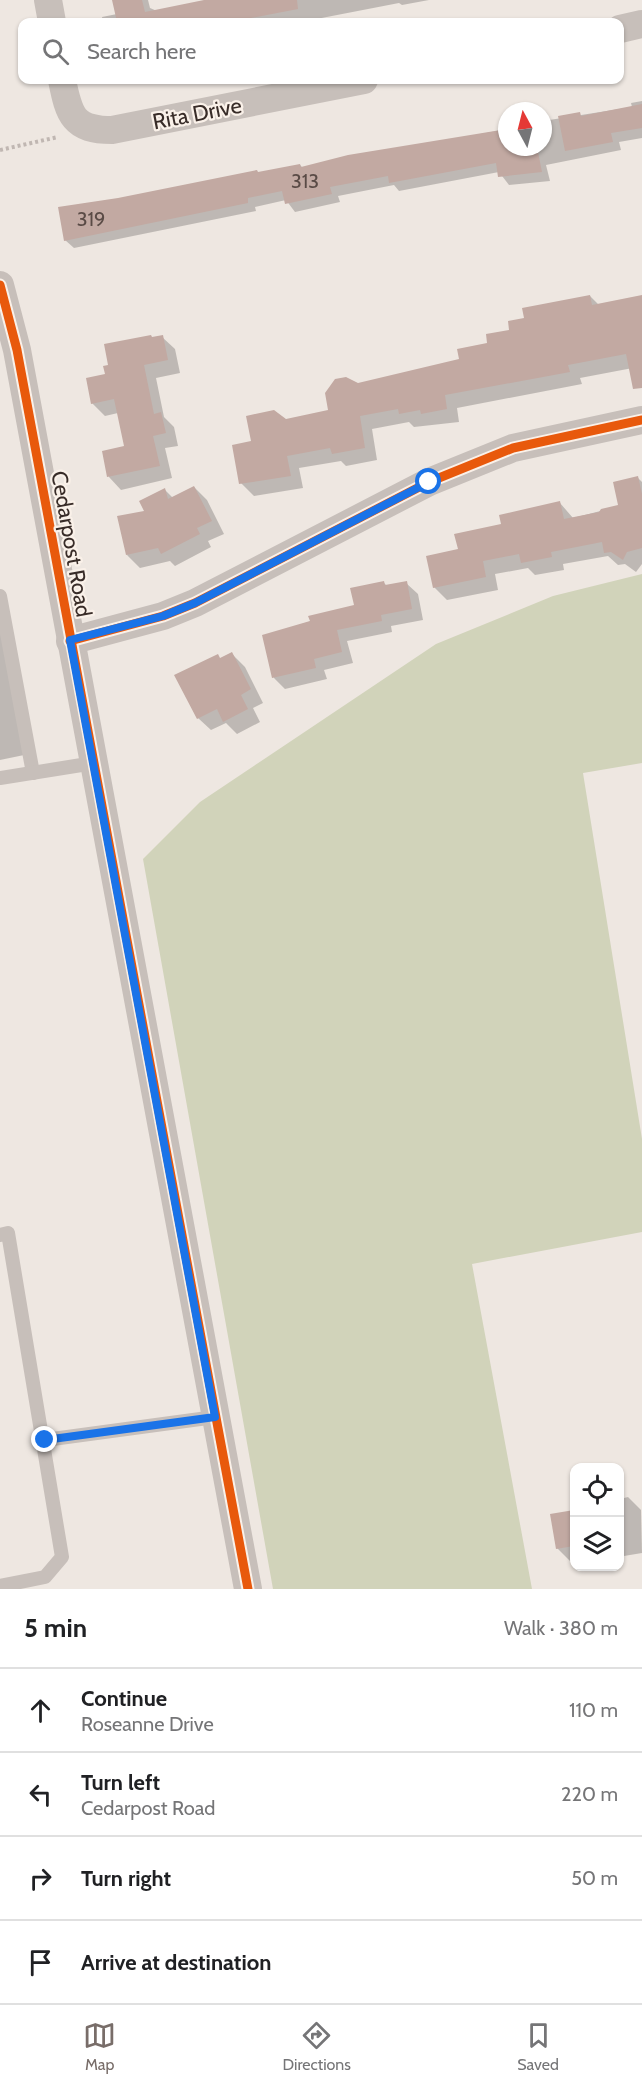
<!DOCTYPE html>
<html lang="en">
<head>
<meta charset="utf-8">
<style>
	:root { --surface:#fff; --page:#f6f6f6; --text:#202124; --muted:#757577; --line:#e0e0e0; --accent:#786d69 }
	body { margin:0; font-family:Cabin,sans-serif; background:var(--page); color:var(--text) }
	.controls { position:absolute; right:18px; bottom:18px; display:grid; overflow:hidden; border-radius:12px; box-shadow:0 2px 4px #0004 }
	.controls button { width:54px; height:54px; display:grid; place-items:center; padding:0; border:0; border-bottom:2px solid var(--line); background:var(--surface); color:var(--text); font:30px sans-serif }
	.compass { position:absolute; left:498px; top:102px; width:54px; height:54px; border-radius:50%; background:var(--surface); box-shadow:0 2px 4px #0004; rotate:353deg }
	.stop { position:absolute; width:18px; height:18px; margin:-14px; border:4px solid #1a73e8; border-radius:50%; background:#fff }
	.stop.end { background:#1a73e8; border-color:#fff; box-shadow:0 2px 6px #0008 }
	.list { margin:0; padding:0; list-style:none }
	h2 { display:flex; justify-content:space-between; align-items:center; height:78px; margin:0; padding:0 24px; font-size:26px }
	h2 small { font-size:20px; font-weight:400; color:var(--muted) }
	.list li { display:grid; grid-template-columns:39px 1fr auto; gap:18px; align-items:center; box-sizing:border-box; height:84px; padding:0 24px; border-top:2px solid var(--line) }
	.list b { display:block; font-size:22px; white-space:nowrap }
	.list p { margin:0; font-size:20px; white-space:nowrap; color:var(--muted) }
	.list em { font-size:20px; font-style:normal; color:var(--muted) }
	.icon { flex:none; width:33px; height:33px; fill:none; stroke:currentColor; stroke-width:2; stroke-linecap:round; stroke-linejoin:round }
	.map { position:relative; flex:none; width:642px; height:1589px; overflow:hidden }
	.search { position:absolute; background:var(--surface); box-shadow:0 2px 4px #0004; left:18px; right:18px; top:18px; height:66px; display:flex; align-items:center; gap:15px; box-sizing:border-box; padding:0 21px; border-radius:12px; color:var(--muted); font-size:22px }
	.sheet { height:414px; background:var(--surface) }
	nav { display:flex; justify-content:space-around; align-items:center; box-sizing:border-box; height:84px; border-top:2px solid var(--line); background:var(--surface); font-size:16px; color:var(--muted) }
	nav a { display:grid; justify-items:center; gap:3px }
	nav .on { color:var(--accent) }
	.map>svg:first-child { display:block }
	.green { fill:#d1d3ba }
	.shadow { fill:#0003 }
	.building { fill:#c2a9a2 }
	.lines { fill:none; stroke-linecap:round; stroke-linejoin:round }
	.path { stroke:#c0b7b2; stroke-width:4; stroke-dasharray:3 3; stroke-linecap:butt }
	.lane { stroke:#c7bfba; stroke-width:14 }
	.street { stroke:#c7bfba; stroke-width:28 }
	.cycleway-casing { stroke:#faf1e9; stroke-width:13 }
	.cycleway { stroke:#e8590c; stroke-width:9 }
	.route { stroke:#1a73e8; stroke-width:8 }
	.labels { text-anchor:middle; stroke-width:4.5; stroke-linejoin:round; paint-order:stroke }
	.number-label { font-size:20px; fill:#5a4b46 }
	.street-label { font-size:22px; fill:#382c28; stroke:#faf1e9 }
</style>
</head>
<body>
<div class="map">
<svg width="642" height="1589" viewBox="0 0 642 1589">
	<rect width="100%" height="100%" fill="#eee7e1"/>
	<path class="green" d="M 642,574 L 642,763 L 583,773 L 642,1139 L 642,1232 L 472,1264 L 532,1589 L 273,1589 L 143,859 L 200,802 L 436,644 L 553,596 Z"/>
	<g class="shadow">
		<path d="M 114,0 L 148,0 L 150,8 L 157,11 L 212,0 L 429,0 L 402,5 L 399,3 L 301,22 L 103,22 L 102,17 L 117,14 Z"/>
		<path d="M 642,101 L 642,138 L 619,142 L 621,150 L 546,165 L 550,181 L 509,185 L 499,172 L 399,191 L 394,185 L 338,196 L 340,202 L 295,212 L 286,200 L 255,207 L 256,211 L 74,248 L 65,240 L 259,174 L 300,165 L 303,168 L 507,129 L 507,147 L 543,147 L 543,121 L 632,107 L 631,103 Z"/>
		<path d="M 590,296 L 599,305 L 642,297 L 642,370 L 638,367 L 580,378 L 582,384 L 457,408 L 459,422 L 414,427 L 409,422 L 372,429 L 377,460 L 346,466 L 341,461 L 299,468 L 303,488 L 254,496 L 241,483 L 253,442 L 286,420 L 330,412 L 358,384 L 461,360 L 526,320 Z"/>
		<path d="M 162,337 L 175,349 L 180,373 L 156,378 L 164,417 L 174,427 L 178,446 L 165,448 L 172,478 L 121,490 L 109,477 L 103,452 L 126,447 L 118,413 L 105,416 L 92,403 L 106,375 Z"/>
		<path d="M 638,478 L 642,482 L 642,564 L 636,572 L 625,564 L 618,565 L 608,556 L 563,564 L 564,570 L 535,575 L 528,568 L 495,574 L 498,590 L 447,600 L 434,587 L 460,550 L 502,525 L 560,503 L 573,518 L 620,506 Z"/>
		<path d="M 194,487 L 207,500 L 224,534 L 208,541 L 211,547 L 175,566 L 170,561 L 140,568 L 127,555 L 146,512 L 165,490 L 173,498 Z"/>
		<path d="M 383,582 L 387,586 L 406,583 L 418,594 L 423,620 L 391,626 L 392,632 L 347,641 L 353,663 L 324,670 L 327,679 L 285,689 L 274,678 L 264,636 L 356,607 Z"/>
		<path d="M 0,606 L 29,754 L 0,760 Z"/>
		<path d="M 232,654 L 245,667 L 263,703 L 253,708 L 260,722 L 237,734 L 226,723 L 211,730 L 198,718 L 221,659 Z"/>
		<path d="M 628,1497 L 641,1510 L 642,1553 L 624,1556 L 620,1553 L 620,1499 Z"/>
		<path d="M 574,1512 L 574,1560 L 570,1561 L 557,1548 L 552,1515 Z"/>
	</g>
	<g class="building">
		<path d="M 112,0 L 142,0 L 145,12 L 204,0 L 297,0 L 298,9 L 230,22 L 117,22 Z"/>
		<path d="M 642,104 L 642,128 L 611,133 L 613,142 L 565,151 L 558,116 L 580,112 L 581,116 Z"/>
		<path d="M 507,129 L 507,147 L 537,147 L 542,172 L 498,177 L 496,163 L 389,183 L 388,176 L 330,187 L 332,194 L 285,204 L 282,191 L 248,198 L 248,203 L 64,241 L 58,207 L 118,198 L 257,170 L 258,172 L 300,164 L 301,167 L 348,155 Z"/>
		<path d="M 590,295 L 592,305 L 642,295 L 642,388 L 633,389 L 626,354 L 568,365 L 570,372 L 445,395 L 447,409 L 421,414 L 420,410 L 399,414 L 398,409 L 360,416 L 365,448 L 332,454 L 330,448 L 287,456 L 291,476 L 239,484 L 232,445 L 251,441 L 246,416 L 274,410 L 286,419 L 328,410 L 325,393 L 335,379 L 346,377 L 358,383 L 459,359 L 457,349 L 487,343 L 486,334 L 509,330 L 508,321 L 524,318 L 522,308 Z"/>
		<path d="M 151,335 L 152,337 L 163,335 L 168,360 L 144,365 L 154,414 L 161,412 L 166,433 L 153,436 L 160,466 L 107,477 L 102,451 L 124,446 L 114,399 L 91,404 L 86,378 L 105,374 L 103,366 L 108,365 L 104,344 Z"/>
		<path d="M 638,476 L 642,494 L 642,548 L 627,552 L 623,560 L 611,552 L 604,553 L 602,542 L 551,552 L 552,557 L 521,563 L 519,554 L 483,561 L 486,577 L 433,588 L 426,556 L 458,549 L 454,534 L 501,524 L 499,515 L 560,501 L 564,519 L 599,512 L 601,509 L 618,505 L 613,482 Z"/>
		<path d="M 194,486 L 212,521 L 197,528 L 200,534 L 161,554 L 158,548 L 126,555 L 117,516 L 144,511 L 139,501 L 165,488 L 168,499 Z"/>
		<path d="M 384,581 L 385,585 L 407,581 L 412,609 L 381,615 L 382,621 L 337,630 L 342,652 L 314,659 L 316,668 L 272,678 L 262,635 L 310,621 L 308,616 L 354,605 L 350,588 Z"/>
		<path d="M 232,652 L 251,689 L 241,695 L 248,709 L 223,722 L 217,709 L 197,719 L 174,675 L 218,654 L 220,658 Z"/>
		<path d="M 574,1510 L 574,1546 L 556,1549 L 550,1514 Z"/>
	</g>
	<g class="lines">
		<path class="path" d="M 0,150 L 58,137"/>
		<g class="lane">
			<path d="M 0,596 L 33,773"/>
			<path d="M 0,778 L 94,763"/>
			<path d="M 0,1235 L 8,1233 L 62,1557 L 45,1577 L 0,1586"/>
			<path d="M 45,1440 L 215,1417"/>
		</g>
		<g class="street">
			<path d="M 48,0 L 52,22"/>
			<path d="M 620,29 L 642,24"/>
			<path d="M 62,80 C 69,115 73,130 112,130 L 364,80"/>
			<path d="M 0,285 L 17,350 L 248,1589"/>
			<path d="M 70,641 L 163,616 L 195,603 L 429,482 L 513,448 L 642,420"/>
		</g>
		<defs>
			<g id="cycleway">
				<path d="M 0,285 L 17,350 L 248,1589"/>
				<path d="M 70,641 L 163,616 L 195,603 L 429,482 L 513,448 L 642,420"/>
			</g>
		</defs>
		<use href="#cycleway" class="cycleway-casing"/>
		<use href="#cycleway" class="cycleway"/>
	</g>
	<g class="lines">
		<path class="route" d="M 45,1440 L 215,1417 L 70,640 L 163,616 L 195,603 L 429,482"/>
	</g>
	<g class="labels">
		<g class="number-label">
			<text x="305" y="188">313</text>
			<text x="91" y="226">319</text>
		</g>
		<g class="street-label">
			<text transform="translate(197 113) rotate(-11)" y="8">Rita Drive</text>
			<text transform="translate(72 544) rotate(80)" y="8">Cedarpost Road</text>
		</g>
	</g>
</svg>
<div class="controls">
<button><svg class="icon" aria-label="locate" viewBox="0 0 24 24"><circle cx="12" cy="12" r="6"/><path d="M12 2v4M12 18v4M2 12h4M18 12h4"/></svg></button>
<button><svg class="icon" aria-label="layers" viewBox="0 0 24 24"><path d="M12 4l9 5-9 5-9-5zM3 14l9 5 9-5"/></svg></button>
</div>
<svg class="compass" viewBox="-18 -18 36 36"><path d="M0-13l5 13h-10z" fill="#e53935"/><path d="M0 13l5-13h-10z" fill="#757577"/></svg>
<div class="stop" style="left:429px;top:482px"></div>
<div class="stop end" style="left:45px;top:1440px"></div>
<div class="search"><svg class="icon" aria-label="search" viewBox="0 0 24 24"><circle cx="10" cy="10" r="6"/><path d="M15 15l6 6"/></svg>Search here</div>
</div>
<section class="sheet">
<h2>5 min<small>Walk · 380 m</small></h2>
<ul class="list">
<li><svg class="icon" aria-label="ahead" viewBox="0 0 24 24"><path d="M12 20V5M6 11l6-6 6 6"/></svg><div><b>Continue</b><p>Roseanne Drive</p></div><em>110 m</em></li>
<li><svg class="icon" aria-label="left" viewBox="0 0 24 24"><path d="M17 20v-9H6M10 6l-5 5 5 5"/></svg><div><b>Turn left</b><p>Cedarpost Road</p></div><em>220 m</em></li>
<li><svg class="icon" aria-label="right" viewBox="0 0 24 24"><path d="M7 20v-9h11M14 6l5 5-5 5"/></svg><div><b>Turn right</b></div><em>50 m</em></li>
<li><svg class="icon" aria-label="arrive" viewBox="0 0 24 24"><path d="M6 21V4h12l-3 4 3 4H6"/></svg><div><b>Arrive at destination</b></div></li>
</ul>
</section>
<nav>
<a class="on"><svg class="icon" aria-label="map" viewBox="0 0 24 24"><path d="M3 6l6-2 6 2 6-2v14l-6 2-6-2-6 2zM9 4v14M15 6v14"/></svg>Map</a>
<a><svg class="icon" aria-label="directions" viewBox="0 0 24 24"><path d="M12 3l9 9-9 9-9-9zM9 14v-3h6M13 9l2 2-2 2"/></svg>Directions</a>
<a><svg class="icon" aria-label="saved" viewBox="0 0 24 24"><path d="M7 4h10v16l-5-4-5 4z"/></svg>Saved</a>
</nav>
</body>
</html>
